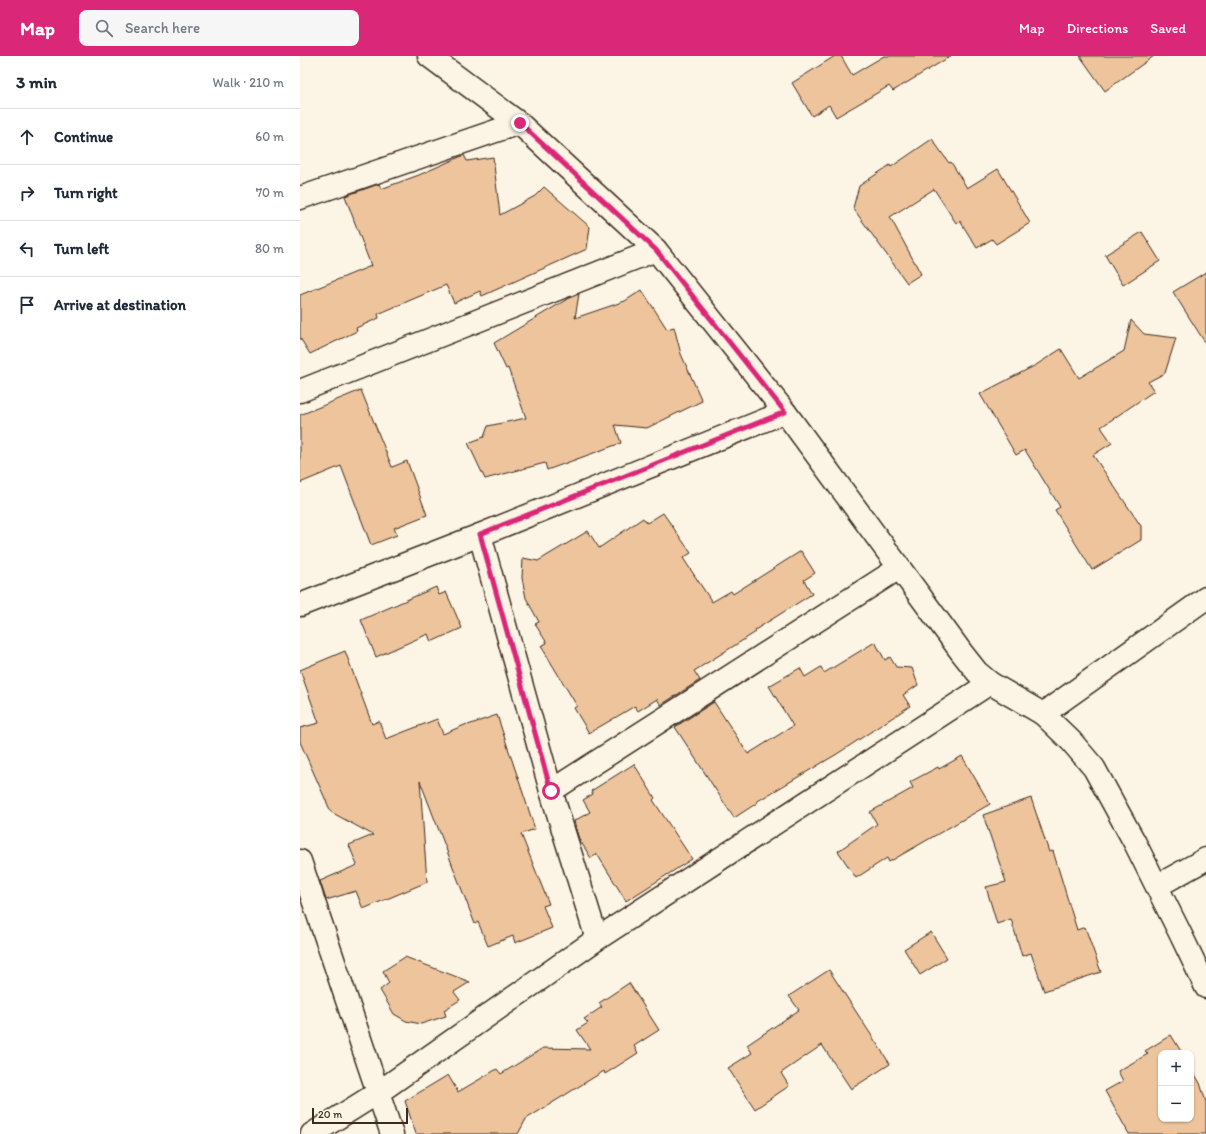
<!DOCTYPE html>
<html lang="en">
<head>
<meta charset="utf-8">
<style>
	:root { --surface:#fff; --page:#f6f6f7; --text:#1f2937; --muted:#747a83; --line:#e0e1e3; --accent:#db2777 }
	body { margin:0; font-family:Itim,sans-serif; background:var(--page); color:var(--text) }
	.controls { position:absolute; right:12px; bottom:12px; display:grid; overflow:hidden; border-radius:8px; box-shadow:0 1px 3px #0004 }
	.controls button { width:36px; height:36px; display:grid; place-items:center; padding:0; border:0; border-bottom:1px solid var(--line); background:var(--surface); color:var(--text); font:20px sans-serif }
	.scale { position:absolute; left:12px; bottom:10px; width:96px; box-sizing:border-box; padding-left:4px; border:2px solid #3b2a1e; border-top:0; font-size:11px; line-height:14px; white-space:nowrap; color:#3b2a1e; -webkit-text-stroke:3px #fcf5e5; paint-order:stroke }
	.stop { position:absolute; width:12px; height:12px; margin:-9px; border:3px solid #db2777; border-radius:50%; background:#fff }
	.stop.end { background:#db2777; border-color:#fff; box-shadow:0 1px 4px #0008 }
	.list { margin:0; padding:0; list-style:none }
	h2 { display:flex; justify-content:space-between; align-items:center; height:52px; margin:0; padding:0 16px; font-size:17px }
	h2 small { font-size:13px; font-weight:400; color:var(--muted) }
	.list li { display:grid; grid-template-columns:26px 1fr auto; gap:12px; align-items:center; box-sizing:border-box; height:56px; padding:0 16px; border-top:1px solid var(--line) }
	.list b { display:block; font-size:15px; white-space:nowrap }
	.list em { font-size:13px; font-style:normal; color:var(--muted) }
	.icon { flex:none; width:22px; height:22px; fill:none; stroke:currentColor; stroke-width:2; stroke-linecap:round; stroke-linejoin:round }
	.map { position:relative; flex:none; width:906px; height:1078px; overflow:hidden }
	header { display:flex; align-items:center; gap:24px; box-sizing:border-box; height:56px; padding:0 20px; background:var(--accent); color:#fff }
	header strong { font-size:19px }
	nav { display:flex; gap:22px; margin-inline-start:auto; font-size:14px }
	.search { width:280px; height:36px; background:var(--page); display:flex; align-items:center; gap:10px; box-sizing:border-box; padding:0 14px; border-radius:8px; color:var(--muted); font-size:15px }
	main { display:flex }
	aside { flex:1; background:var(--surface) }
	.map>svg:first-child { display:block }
	.building { fill:#eec49d; stroke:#3b2a1e }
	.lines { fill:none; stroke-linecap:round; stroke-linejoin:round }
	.street-casing { stroke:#3b2a1e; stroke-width:25 }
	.street { stroke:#fcf5e5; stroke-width:22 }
	.route { stroke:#db2777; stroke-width:5 }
</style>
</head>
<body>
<header>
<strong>Map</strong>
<div class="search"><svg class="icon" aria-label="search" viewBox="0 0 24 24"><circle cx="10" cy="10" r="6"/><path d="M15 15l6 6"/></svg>Search here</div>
<nav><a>Map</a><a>Directions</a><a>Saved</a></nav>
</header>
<main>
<aside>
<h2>3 min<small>Walk · 210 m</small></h2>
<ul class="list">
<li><svg class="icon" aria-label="ahead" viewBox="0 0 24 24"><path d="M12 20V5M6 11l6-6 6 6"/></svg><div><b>Continue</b></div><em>60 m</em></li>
<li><svg class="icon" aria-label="right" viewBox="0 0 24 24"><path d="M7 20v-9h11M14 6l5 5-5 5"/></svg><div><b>Turn right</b></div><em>70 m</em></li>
<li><svg class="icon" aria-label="left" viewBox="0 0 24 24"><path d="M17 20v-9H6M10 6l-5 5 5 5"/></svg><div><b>Turn left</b></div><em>80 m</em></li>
<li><svg class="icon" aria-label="arrive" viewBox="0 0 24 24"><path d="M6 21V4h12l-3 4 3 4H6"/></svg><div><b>Arrive at destination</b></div></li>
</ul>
</aside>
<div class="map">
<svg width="906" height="1078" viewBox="0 0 906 1078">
	<rect width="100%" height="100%" fill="#fcf5e5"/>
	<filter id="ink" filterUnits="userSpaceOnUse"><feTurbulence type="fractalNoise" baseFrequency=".025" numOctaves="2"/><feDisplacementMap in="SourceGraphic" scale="8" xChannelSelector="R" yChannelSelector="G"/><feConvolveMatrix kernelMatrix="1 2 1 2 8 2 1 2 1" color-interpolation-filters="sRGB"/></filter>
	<g filter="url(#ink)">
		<g class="building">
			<path d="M 535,0 L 541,0 L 552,19 L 584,0 L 651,0 L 593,35 L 589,30 L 536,61 L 529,49 L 512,60 L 492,27 Z"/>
			<path d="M 780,0 L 854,0 L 805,35 Z"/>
			<path d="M 632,83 L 649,107 L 651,106 L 667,132 L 698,113 L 730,167 L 696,188 L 692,183 L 677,192 L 660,165 L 656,167 L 634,133 L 590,161 L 621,218 L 607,227 L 553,152 L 559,130 L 590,109 L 591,111 Z"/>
			<path d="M 164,99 L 167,105 L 193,101 L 200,159 L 235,140 L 244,131 L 290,171 L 287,193 L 182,240 L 180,235 L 154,247 L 146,229 L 78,258 L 79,262 L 56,272 L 57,275 L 10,298 L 0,282 L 0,239 L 71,210 L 45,140 L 79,128 L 81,133 L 119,119 Z"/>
			<path d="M 842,176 L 860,205 L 823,229 L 805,199 Z"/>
			<path d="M 906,216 L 906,288 L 873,236 Z"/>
			<path d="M 342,234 L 367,273 L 374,271 L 381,298 L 402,345 L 347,372 L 315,369 L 321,387 L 247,414 L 245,407 L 185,423 L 168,387 L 184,381 L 188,370 L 226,362 L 208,312 L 206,313 L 194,287 L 269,242 L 279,238 L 275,262 L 325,245 Z"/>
			<path d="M 831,264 L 844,278 L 876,282 L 865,317 L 848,326 L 854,335 L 801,371 L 812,387 L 793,399 L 841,470 L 841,484 L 792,514 L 755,454 L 760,451 L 725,394 L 716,399 L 680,338 L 736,309 L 761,293 L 779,322 L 824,295 Z"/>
			<path d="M 61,334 L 92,411 L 107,405 L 127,459 L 94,472 L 97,479 L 71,489 L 41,410 L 0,427 L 0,359 Z"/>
			<path d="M 363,457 L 391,497 L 383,502 L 412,546 L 431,535 L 433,538 L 501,495 L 515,517 L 504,524 L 512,538 L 455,574 L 456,576 L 394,615 L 400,624 L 361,649 L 357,643 L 338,655 L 335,650 L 289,677 L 274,652 L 277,650 L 241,590 L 247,587 L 235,568 L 239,566 L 226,542 L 222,522 L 223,502 L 238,505 L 288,475 L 299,492 L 343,462 L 347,467 Z"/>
			<path d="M 136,531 L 139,539 L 146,536 L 162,572 L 131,586 L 128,578 L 76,601 L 61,564 Z"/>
			<path d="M 575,586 L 585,604 L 590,601 L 596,611 L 612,612 L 618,629 L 603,639 L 610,650 L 537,698 L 456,746 L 457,747 L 434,762 L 375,671 L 414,646 L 448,698 L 493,670 L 469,630 L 500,612 L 505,621 L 521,611 L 524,617 Z"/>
			<path d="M 45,595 L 72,668 L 79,665 L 86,683 L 137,663 L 143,678 L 167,668 L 168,669 L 197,659 L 235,773 L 221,778 L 249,848 L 243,850 L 252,872 L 215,887 L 213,880 L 188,890 L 178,866 L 175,868 L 120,725 L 127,826 L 63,853 L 56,835 L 26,844 L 20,825 L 57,809 L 49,789 L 73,779 L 31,756 L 0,686 L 0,672 L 19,667 L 0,614 Z"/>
			<path d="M 662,700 L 690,748 L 589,806 L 587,802 L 556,822 L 538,795 L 577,768 L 570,756 L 613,732 L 610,726 L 638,711 L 639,713 Z"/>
			<path d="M 334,708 L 355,742 L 353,744 L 392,803 L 326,845 L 297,798 L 291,802 L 279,783 L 274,765 L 290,756 L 283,744 L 293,738 L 291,735 Z"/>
			<path d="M 731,742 L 749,796 L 753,795 L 777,874 L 785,871 L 801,916 L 744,935 L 731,897 L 722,900 L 711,863 L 697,868 L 686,831 L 706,826 L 683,759 Z"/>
			<path d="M 631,876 L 647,902 L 620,919 L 604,893 Z"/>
			<path d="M 105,901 L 170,926 L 154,936 L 160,944 L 144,954 L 146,960 L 121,968 L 106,965 L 94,958 L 80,934 L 89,927 L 83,915 Z"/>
			<path d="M 529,914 L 590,1008 L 551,1033 L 522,989 L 481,1017 L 489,1030 L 455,1053 L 428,1012 L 452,997 L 447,989 L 499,954 L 489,940 Z"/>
			<path d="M 329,927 L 359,974 L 334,990 L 338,997 L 305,1018 L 304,1015 L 226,1063 L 218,1078 L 116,1078 L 105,1045 L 148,1019 L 158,1036 L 197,1013 L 201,1018 L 243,992 L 290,993 L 277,974 L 288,967 L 284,963 L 302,951 L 299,947 Z"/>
			<path d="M 871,979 L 882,997 L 861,997 L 861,1063 L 891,1063 L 891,1012 L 900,1027 L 906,1046 L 906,1078 L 829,1078 L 805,1035 L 823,1025 L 818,1015 L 848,998 L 845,995 Z"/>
		</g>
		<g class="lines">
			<defs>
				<g id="street">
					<path d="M 129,0 L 219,67 L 356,194 L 485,356 L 662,597 L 677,616 L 690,627 L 743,658 L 771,685 L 794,712 L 835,787 L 880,877 L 906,931"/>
					<path d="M 0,142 L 219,67"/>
					<path d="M 0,335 L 356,194"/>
					<path d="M 180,479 L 251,735 L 297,883"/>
					<path d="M 0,549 L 180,479 L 485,356"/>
					<path d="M 743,658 L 906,542"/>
					<path d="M 251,735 L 599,512"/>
					<path d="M 0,805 L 92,1078"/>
					<path d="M 857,830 L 906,803"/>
					<path d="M 12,1078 L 79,1036 L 297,883 L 690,627"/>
				</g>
			</defs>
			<use href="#street" class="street-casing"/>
			<use href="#street" class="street"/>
		</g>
	</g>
	<g class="lines" filter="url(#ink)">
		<path class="route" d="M 220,67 L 356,194 L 485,356 L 180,478 L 251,735"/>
	</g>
</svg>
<div class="controls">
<button>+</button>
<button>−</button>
</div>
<div class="scale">20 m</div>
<div class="stop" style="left:251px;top:735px"></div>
<div class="stop end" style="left:220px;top:67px"></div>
</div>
</main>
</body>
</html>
